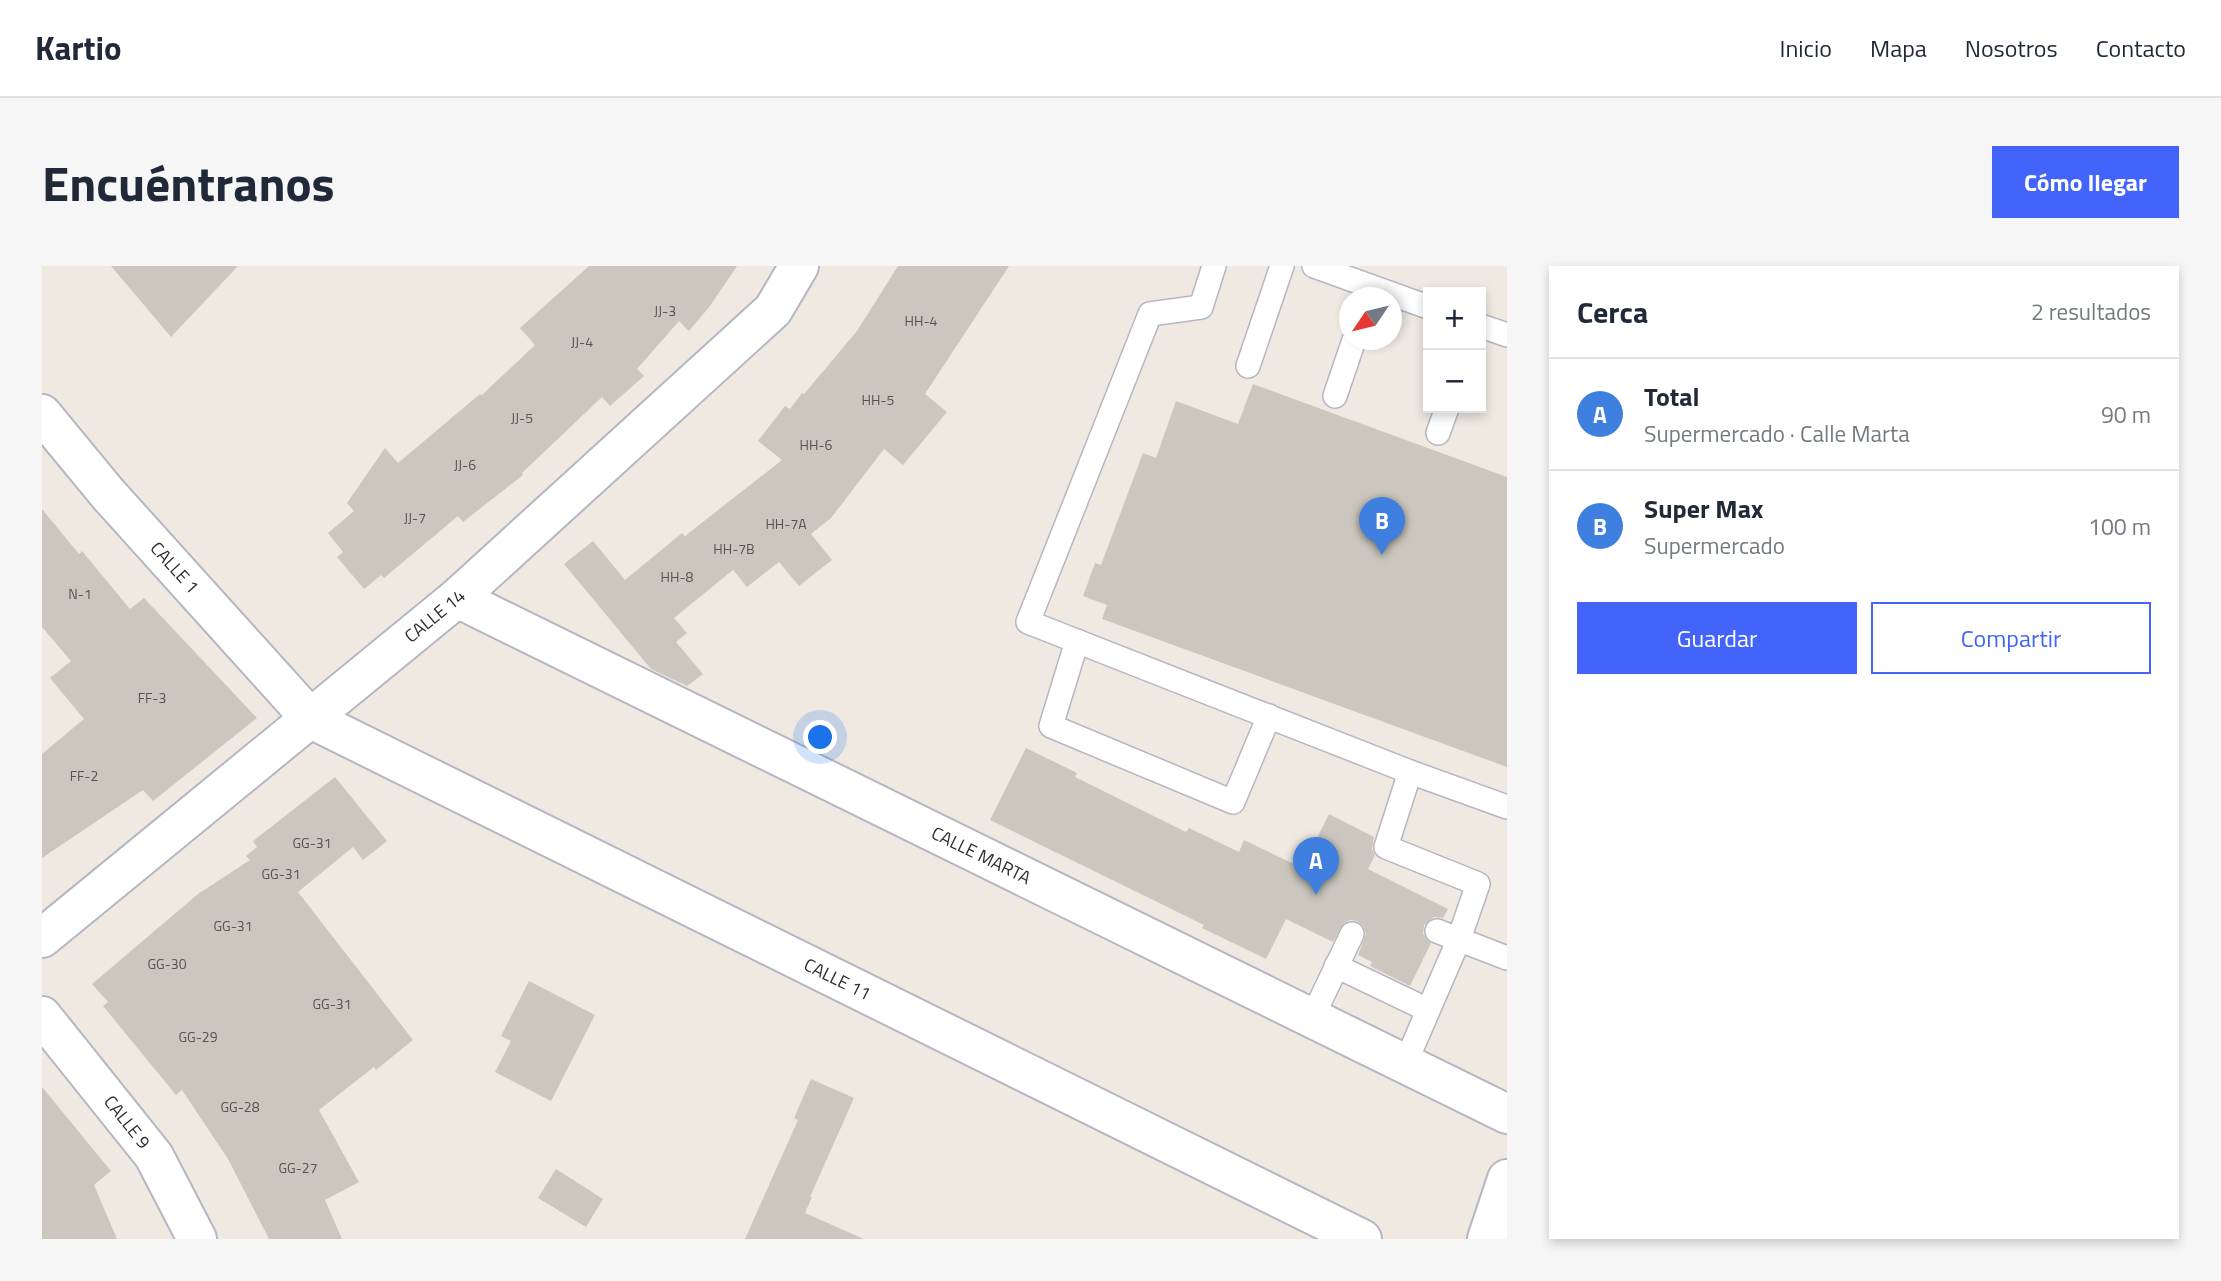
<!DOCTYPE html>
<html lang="es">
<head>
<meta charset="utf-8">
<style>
	:root { --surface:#fff; --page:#f6f6f7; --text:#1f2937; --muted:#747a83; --line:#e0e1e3; --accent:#4264fb }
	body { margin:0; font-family:"Titillium Web",sans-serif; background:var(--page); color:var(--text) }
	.controls { position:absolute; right:21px; top:21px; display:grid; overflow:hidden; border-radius:0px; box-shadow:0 4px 10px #0003 }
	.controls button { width:63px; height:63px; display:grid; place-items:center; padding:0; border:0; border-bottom:2px solid var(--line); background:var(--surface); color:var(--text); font:35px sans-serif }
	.compass { position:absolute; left:1297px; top:21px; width:63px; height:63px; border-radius:50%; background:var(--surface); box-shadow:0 4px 10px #0003; rotate:235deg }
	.you { position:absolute; left:779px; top:472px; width:24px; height:24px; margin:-18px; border:5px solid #fff; border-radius:50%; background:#1a73e8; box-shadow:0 0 0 10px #1a73e833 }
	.badge { display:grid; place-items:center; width:46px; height:46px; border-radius:50%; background:var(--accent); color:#fff; font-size:23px; font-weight:700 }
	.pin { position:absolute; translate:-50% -58px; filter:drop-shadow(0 2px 4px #0008) }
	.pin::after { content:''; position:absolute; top:37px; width:24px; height:21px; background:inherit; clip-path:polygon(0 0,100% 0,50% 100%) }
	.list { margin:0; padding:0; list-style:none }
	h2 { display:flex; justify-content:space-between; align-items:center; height:91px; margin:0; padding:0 28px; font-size:30px }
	h2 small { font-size:23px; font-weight:400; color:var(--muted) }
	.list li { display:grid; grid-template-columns:46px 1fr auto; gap:21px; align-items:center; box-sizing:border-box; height:112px; padding:0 28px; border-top:2px solid var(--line) }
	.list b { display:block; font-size:26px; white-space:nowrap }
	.list p { margin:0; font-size:23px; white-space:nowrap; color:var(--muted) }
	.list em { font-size:23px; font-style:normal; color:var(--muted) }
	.actions { display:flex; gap:14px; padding:21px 28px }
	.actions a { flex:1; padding:16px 0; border:2px solid var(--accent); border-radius:0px; text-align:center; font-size:24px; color:var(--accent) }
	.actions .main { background:var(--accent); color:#fff }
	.map { position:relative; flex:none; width:1465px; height:973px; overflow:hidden; border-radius:0px }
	header { display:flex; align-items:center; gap:42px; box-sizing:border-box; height:98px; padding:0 35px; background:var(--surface); border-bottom:2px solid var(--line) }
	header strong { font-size:33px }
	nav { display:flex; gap:38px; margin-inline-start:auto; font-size:24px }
	.intro { display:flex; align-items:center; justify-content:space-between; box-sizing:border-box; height:168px; padding:0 42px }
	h1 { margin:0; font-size:49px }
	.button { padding:18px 32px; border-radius:0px; background:var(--accent); color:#fff; font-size:24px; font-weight:700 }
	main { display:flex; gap:42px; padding:0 42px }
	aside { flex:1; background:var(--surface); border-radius:0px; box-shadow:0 4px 10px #0003 }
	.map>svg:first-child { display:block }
	.building { fill:#cbc7bf }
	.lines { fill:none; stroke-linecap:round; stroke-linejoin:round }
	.service-casing { stroke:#b4b7c1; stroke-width:26 }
	.minor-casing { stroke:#b4b7c1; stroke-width:42 }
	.service { stroke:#fff; stroke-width:23 }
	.minor { stroke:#fff; stroke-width:38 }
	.labels { text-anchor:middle; stroke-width:5; stroke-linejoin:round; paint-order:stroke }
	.number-label { font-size:14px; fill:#555452 }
	.street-label { font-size:18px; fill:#2e2e2e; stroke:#fff }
</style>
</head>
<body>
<header>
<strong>Kartio</strong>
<nav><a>Inicio</a><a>Mapa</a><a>Nosotros</a><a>Contacto</a></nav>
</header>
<div class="intro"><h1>Encuéntranos</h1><a class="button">Cómo llegar</a></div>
<main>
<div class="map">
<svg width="1465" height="973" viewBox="0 0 1465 973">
	<rect width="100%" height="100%" fill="#efe9e1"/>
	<g class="building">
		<path d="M 69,0 L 196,0 L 129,71 Z"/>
		<path d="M 547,0 L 695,0 L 668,40 L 647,65 L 637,55 L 595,103 L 602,110 L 568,140 L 560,131 L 480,207 L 481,209 L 421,256 L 416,250 L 342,312 L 339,309 L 322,323 L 295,291 L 301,286 L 286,267 L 312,245 L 305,237 L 343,182 L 356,197 L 438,128 L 440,129 L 493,79 L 478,62 Z"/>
		<path d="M 856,0 L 967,0 L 883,128 L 905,146 L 861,199 L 842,183 L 789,252 L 769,268 L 790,294 L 757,320 L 737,296 L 705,321 L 691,304 L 632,352 L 645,367 L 634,376 L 661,408 L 645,420 L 609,403 L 522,298 L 551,275 L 583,314 L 640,267 L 643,270 L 740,194 L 716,175 L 743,140 L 748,143 L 760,127 L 762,128 L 815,65 Z"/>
		<path d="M 1211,118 L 1465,211 L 1465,501 L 1060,353 L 1065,339 L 1041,330 L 1053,297 L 1059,299 L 1101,187 L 1114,192 L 1134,135 L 1196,158 Z"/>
		<path d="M 0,243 L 37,288 L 40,285 L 88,343 L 102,332 L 215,452 L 111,535 L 101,524 L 0,592 L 0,488 L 42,453 L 8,412 L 29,395 L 0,361 Z"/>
		<path d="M 984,482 L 1035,507 L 1033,511 L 1144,566 L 1147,562 L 1197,586 L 1202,574 L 1260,602 L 1287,548 L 1332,571 L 1330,583 L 1333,589 L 1326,603 L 1406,643 L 1401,652 L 1392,651 L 1382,659 L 1381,668 L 1389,677 L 1368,720 L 1328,700 L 1330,696 L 1316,689 L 1324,668 L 1321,660 L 1315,655 L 1308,654 L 1302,657 L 1291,676 L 1244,653 L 1224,693 L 1160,662 L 1162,659 L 948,554 Z"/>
		<path d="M 293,511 L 345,575 L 321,594 L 311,581 L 256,626 L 371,774 L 334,804 L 332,801 L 277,844 L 317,916 L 283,934 L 300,973 L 227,973 L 186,893 L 140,824 L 134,829 L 61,740 L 66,736 L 50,718 L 156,628 L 208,594 L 204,590 L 215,581 L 211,575 Z"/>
		<path d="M 487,715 L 553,749 L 509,835 L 453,806 L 469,775 L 459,770 Z"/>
		<path d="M 769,813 L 812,832 L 768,931 L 770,931 L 763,947 L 822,973 L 703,973 L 756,854 L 752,852 Z"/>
		<path d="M 0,821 L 69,905 L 52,919 L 75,973 L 0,973 Z"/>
		<path d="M 514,903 L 561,933 L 544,961 L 496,932 Z"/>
	</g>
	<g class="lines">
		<defs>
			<g id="service">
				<path d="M 1172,0 L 1159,41 L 1108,48 L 986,356 L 1368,506 L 1344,581 L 1436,618 L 1417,673 L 1363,798"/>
				<path d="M 1272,0 L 1386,41"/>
				<path d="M 1439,60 L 1465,69"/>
				<path d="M 1206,100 L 1240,0"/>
				<path d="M 1293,130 L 1312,74"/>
				<path d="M 1396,167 L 1405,142"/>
				<path d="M 1035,375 L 1009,460 L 1191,536 L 1227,450"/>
				<path d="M 1368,506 L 1465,541"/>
				<path d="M 1395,665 L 1465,692"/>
				<path d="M 1294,700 L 1386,744"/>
				<path d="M 1270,752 L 1310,668"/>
			</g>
			<g id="minor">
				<path id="s1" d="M 0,148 L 66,228 L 269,453 L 1320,973"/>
				<path id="s2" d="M 415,332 L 1465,848"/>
				<path id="s3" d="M 0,672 L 415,332 L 731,44 L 757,0"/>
				<path id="s4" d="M 0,750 L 112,890 L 155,973"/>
				<path d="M 1445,973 L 1465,913"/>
			</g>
		</defs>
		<use href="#service" class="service-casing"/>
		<use href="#minor" class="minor-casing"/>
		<use href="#service" class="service"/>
		<use href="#minor" class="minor"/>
	</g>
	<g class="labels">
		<g class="number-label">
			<text x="623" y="50">JJ-3</text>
			<text x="879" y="60">HH-4</text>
			<text x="540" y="81">JJ-4</text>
			<text x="836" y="139">HH-5</text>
			<text x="480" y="157">JJ-5</text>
			<text x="774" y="184">HH-6</text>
			<text x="423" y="204">JJ-6</text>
			<text x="373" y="257">JJ-7</text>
			<text x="744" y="263">HH-7A</text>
			<text x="692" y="288">HH-7B</text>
			<text x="635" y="316">HH-8</text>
			<text x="38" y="333">N-1</text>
			<text x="110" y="437">FF-3</text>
			<text x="42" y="515">FF-2</text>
			<text x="270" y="582">GG-31</text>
			<text x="239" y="613">GG-31</text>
			<text x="191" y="665">GG-31</text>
			<text x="125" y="703">GG-30</text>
			<text x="290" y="743">GG-31</text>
			<text x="156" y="776">GG-29</text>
			<text x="198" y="846">GG-28</text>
			<text x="256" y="907">GG-27</text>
		</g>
		<g class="street-label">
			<text dy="6" stroke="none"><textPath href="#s1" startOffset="203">CALLE 1</textPath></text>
			<text dy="6" stroke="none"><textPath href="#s3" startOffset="508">CALLE 14</textPath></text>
			<text dy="6" stroke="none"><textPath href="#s2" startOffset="584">CALLE MARTA</textPath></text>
			<text dy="6" stroke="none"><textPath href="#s1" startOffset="994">CALLE 11</textPath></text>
			<text dy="6" stroke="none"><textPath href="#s4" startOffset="136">CALLE 9</textPath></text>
		</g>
	</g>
</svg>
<div class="controls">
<button>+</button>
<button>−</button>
</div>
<svg class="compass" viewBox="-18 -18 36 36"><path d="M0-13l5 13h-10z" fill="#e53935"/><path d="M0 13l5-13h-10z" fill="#747a83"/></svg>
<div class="you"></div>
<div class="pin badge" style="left:1274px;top:629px;background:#3f7fe0">A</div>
<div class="pin badge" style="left:1340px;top:289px;background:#3f7fe0">B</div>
</div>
<aside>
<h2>Cerca<small>2 resultados</small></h2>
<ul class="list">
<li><span class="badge" style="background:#3f7fe0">A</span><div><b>Total</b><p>Supermercado · Calle Marta</p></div><em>90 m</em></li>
<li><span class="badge" style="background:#3f7fe0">B</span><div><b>Super Max</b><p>Supermercado</p></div><em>100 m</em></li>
</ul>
<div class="actions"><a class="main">Guardar</a><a>Compartir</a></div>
</aside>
</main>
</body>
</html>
